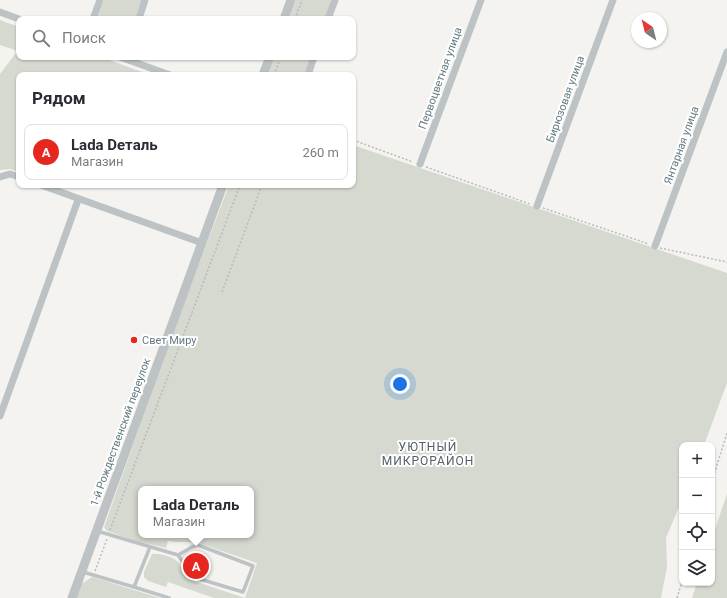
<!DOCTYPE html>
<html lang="ru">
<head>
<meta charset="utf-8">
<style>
	:root { --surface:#fff; --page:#f7f7f7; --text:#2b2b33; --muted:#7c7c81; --line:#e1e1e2; --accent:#e5271f }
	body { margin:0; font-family:Roboto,sans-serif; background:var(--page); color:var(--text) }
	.controls { position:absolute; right:12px; bottom:12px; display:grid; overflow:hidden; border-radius:8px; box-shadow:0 1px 3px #0004 }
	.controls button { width:36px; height:36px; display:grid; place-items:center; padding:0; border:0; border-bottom:1px solid var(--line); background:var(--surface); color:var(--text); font:20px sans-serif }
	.compass { position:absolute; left:631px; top:12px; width:36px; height:36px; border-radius:50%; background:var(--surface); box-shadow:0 1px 3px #0004; rotate:325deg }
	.you { position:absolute; left:400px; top:384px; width:14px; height:14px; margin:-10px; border:3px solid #fff; border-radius:50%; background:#1a73e8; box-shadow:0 0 0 6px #1a73e833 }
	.badge { display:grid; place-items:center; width:26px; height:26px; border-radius:50%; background:var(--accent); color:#fff; font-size:13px; font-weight:700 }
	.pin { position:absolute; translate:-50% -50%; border:2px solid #fff; box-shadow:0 1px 4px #0006 }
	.popup { position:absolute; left:138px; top:486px; width:116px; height:52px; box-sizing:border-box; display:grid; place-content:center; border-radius:8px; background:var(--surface); filter:drop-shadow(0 1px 3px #0005); font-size:13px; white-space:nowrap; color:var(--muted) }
	.popup b { font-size:15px; color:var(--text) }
	.popup::after { content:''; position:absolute; left:50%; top:100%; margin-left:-8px; border:8px solid transparent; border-top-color:var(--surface) }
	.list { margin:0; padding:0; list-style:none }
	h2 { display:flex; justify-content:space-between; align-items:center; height:52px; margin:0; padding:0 16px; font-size:17px }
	h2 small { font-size:13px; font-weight:400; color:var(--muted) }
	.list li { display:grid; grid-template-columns:26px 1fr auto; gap:12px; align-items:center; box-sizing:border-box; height:56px; margin:0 8px 8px; padding:0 8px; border:1px solid var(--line); border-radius:8px }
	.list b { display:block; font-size:15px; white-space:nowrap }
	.list p { margin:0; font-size:13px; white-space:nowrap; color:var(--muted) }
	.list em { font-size:13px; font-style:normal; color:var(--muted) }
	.icon { flex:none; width:22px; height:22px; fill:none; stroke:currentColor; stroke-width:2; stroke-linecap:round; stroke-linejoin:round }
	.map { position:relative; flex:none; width:727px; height:598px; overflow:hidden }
	.search { position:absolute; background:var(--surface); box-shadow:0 1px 3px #0004; left:16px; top:16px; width:340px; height:44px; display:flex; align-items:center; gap:10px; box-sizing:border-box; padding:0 14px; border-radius:8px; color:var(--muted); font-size:15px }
	.panel { position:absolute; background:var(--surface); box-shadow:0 1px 3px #0004; left:16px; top:72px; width:340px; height:116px; border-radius:8px }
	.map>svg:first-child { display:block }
	.green { fill:#d5d9cf; fill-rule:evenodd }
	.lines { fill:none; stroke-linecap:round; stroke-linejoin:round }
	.path { stroke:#b7bbbc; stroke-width:1.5; stroke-dasharray:2 2; stroke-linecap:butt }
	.service { stroke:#bdc3c5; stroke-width:3.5 }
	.minor { stroke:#bdc3c5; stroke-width:7 }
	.tertiary { stroke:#bdc3c5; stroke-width:9 }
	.poi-dot { fill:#e5271f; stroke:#fff; stroke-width:1.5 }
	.labels { text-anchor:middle; stroke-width:4; stroke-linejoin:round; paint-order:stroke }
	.street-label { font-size:11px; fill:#637a82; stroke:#fff }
	.poi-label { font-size:11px; fill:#637a82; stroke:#fff; text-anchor:start }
	.neighbourhood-label { font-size:12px; letter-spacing:1px; fill:#516167; stroke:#fff }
</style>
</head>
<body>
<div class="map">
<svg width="727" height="598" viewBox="0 0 727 598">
	<rect width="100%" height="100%" fill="#f4f3f0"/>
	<g class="green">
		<path d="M 104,0 L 142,0 L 136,19 L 97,19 Z"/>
		<path d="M 296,0 L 332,0 L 325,19 L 289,19 Z"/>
		<path d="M 0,20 L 19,27 L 19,57 L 101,57 L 150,75 L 19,75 L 19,172 L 10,169 L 0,170 L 0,74 L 16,53 L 15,50 L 0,45 Z"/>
		<path d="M 275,57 L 311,57 L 305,75 L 268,75 Z"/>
		<path d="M 353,145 L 727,273 L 727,383 L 704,445 L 682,445 L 682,500 L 666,538 L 667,567 L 661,598 L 214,598 L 168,582 L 166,587 L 148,581 L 144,577 L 144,572 L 152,554 C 160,553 176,557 180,565 C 184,572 183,576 191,580 L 245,598 L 257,563 L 199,543 C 188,541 179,543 168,541 L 166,548 L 136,541 L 107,531 L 104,527 L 173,332 L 229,185 L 353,185 ZM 141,489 L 251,489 L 251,535 L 141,535 Z"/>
		<path d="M 727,494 L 727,598 L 692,598 L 697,583 L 712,583 L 712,538 Z"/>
		<path d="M 92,577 L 160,598 L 75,598 L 80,585 Z"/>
	</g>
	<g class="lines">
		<g class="path">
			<path d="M 295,19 L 302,0"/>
			<path d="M 274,75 L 281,57"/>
			<path d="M 353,140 L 413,162"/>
			<path d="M 426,167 L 530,204"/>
			<path d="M 543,208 L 649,244"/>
			<path d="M 660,248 L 727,262"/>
			<path d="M 222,292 L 262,185"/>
			<path d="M 712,481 L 727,433"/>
			<path d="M 110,530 L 240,185"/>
			<path d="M 95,571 L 107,539"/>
			<path d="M 677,598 L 682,582"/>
		</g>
		<g class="service">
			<path d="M 97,531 L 178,555 L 192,547 L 198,545 L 253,566 L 243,592 L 193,577 L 178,555"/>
			<path d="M 83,572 L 134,587 L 150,547"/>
			<path d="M 134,587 L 169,598"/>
		</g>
		<g class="minor">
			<path d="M 0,12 L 19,19"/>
			<path d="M 93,19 L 100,0"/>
			<path d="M 139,19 L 145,0"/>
			<path d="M 328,19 L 335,0"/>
			<path d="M 120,57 L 170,75"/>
			<path d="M 308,75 L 314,57"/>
			<path d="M 420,164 L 481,0"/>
			<path d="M 0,177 L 10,174 L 19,177"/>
			<path d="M 41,185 L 202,243"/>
			<path d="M 537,206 L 613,0"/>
			<path d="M 655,246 L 727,52"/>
			<path d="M 0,416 L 78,200"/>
		</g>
		<g class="tertiary">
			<path d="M 284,19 L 291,0"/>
			<path d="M 263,75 L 270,57"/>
			<path d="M 72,598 L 223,185"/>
		</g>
	</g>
	<circle class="poi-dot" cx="134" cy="340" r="4"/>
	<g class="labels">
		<g class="street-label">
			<text transform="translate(440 78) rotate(-70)" y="4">Первоцветная улица</text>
			<text transform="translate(565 99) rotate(-70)" y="4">Бирюзовая улица</text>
			<text transform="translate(681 145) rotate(-70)" y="4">Янтарная улица</text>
			<text transform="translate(120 432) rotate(-70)" y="4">1-й Рождественский переулок</text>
		</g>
		<g class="poi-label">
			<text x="142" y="344">Свет Миру</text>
		</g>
		<g class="neighbourhood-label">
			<text x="428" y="451">УЮТНЫЙ<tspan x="428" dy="14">МИКРОРАЙОН</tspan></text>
		</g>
	</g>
</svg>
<div class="controls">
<button>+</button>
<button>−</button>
<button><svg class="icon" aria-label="locate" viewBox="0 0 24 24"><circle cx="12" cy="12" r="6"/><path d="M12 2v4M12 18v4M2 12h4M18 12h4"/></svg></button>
<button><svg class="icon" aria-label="layers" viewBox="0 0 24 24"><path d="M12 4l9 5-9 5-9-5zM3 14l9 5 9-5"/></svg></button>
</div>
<svg class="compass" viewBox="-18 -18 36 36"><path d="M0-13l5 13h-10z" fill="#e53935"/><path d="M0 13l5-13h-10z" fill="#7c7c81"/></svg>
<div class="you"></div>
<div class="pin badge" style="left:196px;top:566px">A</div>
<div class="popup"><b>Lada Dеталь</b>Магазин</div>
<div class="search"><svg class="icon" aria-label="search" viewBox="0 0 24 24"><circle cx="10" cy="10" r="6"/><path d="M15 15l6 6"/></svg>Поиск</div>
<section class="panel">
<h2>Рядом<small></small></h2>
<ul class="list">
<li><span class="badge">A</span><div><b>Lada Dеталь</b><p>Магазин</p></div><em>260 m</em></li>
</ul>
</section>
</div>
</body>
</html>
